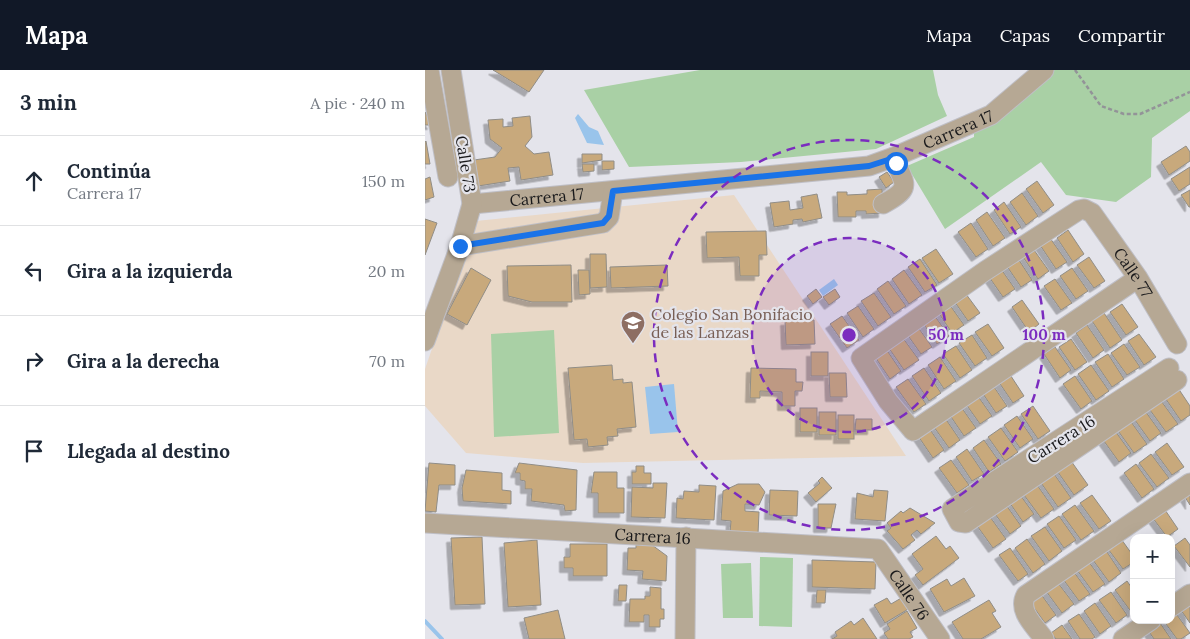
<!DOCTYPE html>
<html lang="es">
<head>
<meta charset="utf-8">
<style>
	:root { --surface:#fff; --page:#f6f6f7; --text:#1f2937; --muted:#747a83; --line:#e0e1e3; --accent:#111827 }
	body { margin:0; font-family:Lora,serif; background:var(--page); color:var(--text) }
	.controls { position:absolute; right:15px; bottom:15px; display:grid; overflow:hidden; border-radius:10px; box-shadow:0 5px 20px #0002 }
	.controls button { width:45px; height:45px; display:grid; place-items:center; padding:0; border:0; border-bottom:1px solid var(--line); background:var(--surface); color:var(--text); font:25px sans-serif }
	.stop { position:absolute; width:15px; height:15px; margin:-11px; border:4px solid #1a73e8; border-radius:50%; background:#fff }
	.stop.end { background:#1a73e8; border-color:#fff; box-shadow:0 1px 5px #0008 }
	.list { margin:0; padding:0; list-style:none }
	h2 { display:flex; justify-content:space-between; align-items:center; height:65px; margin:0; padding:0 20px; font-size:21px }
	h2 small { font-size:16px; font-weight:400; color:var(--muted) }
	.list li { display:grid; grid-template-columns:32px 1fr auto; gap:15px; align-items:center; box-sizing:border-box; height:90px; padding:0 20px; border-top:1px solid var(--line) }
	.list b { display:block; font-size:19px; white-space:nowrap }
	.list p { margin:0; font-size:16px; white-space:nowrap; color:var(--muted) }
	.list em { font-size:16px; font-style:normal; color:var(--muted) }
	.icon { flex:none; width:28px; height:28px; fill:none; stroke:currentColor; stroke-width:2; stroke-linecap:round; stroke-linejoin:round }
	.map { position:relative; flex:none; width:765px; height:569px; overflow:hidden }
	header { display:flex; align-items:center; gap:30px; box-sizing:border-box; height:70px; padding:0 25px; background:var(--accent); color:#fff }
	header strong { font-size:24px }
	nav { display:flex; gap:28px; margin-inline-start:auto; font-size:18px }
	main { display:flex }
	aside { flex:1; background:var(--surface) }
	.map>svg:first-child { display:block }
	.education { fill:#e9d8c7 }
	.green { fill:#a9d0a5 }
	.water { fill:#99c4eb }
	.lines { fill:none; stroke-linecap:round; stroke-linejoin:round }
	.stream { stroke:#99c4eb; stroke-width:4 }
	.building { fill:#c8a97b; stroke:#908d87; filter:url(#shadow) }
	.minor-casing { stroke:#bfbfc6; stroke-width:21 }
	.path { stroke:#939398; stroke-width:2.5; stroke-dasharray:4 2.5; stroke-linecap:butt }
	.minor { stroke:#b6a894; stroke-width:19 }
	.route { stroke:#1a73e8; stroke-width:6 }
	.ring { fill:none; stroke:#7b2cbf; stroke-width:2.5; stroke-dasharray:9 6 }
	.labels { text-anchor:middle; stroke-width:4.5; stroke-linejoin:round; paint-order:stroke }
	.street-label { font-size:16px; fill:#19191b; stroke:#e4e4eb }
	.education-label { font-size:16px; fill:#785e54; stroke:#e4e4eb; text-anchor:start }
	.centre { fill:#7b2cbf; stroke:#e4e4eb; stroke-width:2.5 }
	.ring-label { font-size:15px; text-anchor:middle; font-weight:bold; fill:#7b2cbf; stroke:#e4e4eb; stroke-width:4.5; stroke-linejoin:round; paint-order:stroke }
</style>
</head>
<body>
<header>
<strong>Mapa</strong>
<nav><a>Mapa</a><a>Capas</a><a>Compartir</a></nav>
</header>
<main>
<aside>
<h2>3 min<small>A pie · 240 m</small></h2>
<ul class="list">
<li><svg class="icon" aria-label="ahead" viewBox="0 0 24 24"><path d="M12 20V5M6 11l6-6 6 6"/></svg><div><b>Continúa</b><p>Carrera 17</p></div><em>150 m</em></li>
<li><svg class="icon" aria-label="left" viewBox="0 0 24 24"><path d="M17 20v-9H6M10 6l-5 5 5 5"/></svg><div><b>Gira a la izquierda</b></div><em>20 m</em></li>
<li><svg class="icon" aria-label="right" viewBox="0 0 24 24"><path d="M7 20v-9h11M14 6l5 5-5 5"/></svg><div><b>Gira a la derecha</b></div><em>70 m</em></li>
<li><svg class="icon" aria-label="arrive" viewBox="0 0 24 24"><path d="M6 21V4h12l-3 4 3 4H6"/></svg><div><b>Llegada al destino</b></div></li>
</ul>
</aside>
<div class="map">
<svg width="765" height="569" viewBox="0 0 765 569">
	<defs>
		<filter id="shadow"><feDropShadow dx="-4.5" dy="4.5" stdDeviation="0" flood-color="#0004"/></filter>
	</defs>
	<rect width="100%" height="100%" fill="#e4e4eb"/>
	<path class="education" d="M 309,125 L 481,386 L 158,393 L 41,383 L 0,336 L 0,299 L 51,151 Z"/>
	<g class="green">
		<path d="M 275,0 L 508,0 L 513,25 L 522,46 L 451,79 L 316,92 L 204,97 L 159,20 Z"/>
		<path d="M 626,0 L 765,0 L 765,41 L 727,68 L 726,107 L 691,132 L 641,125 L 616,92 L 520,159 L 482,96 L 549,67 L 549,57 Z"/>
		<path d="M 129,260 L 134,363 L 69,367 L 66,264 Z"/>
		<path d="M 335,487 L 368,488 L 367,557 L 334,556 Z"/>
		<path d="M 326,493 L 328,548 L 298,548 L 296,494 Z"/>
	</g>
	<g class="water">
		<path d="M 153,44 L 164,57 L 173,61 L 179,75 L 162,73 L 150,48 Z"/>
		<path d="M 409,209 L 413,215 L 398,226 L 394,220 Z"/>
		<path d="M 249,314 L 253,362 L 225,364 L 220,317 Z"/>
	</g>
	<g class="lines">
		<path class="stream" d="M 0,551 L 17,569"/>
	</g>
	<g class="building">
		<path d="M 68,0 L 119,0 L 104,22 Z"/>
		<path d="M 0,42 L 7,55 L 0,55 Z"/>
		<path d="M 105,46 L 107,67 L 100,76 L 109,84 L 124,82 L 128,105 L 96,110 L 94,97 L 83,98 L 85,111 L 53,116 L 49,90 L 70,87 L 77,78 L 65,69 L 63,50 L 78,49 L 78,57 L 88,56 L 87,48 Z"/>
		<path d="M 1,71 L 5,94 L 0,94 L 0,72 Z"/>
		<path d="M 761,76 L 765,82 L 765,91 L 744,105 L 736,92 Z"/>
		<path d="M 157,84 L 177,84 L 177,90 L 157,93 Z"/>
		<path d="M 177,91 L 189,91 L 189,99 L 177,100 Z"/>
		<path d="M 157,94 L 169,94 L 169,101 L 158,102 Z"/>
		<path d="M 765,97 L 765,114 L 754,121 L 746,109 Z"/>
		<path d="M 462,102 L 469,112 L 461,118 L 454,107 Z"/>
		<path d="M 5,107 L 9,127 L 0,130 L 0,109 Z"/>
		<path d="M 612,111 L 629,135 L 618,143 L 601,119 Z"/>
		<path d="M 457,119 L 458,143 L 441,144 L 441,141 L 431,141 L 431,147 L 413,147 L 412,122 L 422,122 L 422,125 L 442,124 L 442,120 Z"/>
		<path d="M 765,120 L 765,137 L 764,137 L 756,125 Z"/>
		<path d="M 597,123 L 613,146 L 601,155 L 585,132 Z"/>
		<path d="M 392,124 L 397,148 L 378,152 L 377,149 L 368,150 L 368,154 L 349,157 L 345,133 L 364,131 L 365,140 L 378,138 L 376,127 Z"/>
		<path d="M 579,132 L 596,157 L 585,164 L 569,140 Z"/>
		<path d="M 562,142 L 580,168 L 568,176 L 551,150 Z"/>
		<path d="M 0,149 L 12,153 L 0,185 Z"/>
		<path d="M 546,153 L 563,179 L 551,187 L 533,162 Z"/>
		<path d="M 643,160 L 659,184 L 648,192 L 632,168 Z"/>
		<path d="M 341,161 L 342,185 L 334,185 L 334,206 L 315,206 L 314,187 L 282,188 L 281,162 Z"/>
		<path d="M 625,168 L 642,192 L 631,199 L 615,175 Z"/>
		<path d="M 511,179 L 528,204 L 514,213 L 497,188 Z"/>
		<path d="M 609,180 L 624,201 L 613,209 L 598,187 Z"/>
		<path d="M 165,184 L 181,184 L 182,217 L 165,218 Z"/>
		<path d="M 590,184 L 607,210 L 596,217 L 579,192 Z"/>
		<path d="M 664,187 L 680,211 L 669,218 L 652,195 Z"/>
		<path d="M 495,189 L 512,215 L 500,222 L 483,197 Z"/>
		<path d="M 146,195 L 147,232 L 107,232 L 83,226 L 82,196 Z"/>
		<path d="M 242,195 L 243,216 L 186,218 L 185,197 Z"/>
		<path d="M 574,196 L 590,219 L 578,227 L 562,204 Z"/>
		<path d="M 46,198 L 66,210 L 42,255 L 22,244 Z"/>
		<path d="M 647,198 L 663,221 L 651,229 L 635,206 Z"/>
		<path d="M 153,200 L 164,200 L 165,224 L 154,225 Z"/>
		<path d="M 479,200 L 497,225 L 484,234 L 467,209 Z"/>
		<path d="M 630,209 L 647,233 L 636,240 L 619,216 Z"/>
		<path d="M 463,211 L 481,236 L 469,244 L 452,219 Z"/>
		<path d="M 391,219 L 397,227 L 388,234 L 382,226 Z"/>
		<path d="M 410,219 L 415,227 L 404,235 L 398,227 Z"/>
		<path d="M 538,220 L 555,243 L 543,251 L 527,228 Z"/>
		<path d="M 449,223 L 466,247 L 453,256 L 436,231 Z"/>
		<path d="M 597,230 L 614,254 L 604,262 L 587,237 Z"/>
		<path d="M 522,231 L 539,255 L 527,263 L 511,239 Z"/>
		<path d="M 697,234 L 713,257 L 701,265 L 685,242 Z"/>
		<path d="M 433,236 L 449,259 L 438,267 L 422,243 Z"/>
		<path d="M 507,242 L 524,266 L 512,274 L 496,250 Z"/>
		<path d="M 679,243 L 697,270 L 685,278 L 667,251 Z"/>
		<path d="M 417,246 L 434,270 L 422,278 L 405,254 Z"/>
		<path d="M 389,250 L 390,274 L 361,275 L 360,251 Z"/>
		<path d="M 490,253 L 507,277 L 496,284 L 479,260 Z"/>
		<path d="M 563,254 L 579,278 L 567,286 L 550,262 Z"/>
		<path d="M 662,255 L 679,280 L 668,288 L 651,263 Z"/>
		<path d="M 475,264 L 494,290 L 479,300 L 461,274 Z"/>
		<path d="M 714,264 L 731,287 L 719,295 L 703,271 Z"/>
		<path d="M 547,265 L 562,288 L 550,296 L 534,273 Z"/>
		<path d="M 646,269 L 662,292 L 650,300 L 634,277 Z"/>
		<path d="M 699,274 L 715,297 L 702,305 L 686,283 Z"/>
		<path d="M 459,276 L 476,301 L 465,309 L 448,284 Z"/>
		<path d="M 531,276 L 547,300 L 535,308 L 518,284 Z"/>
		<path d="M 630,277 L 646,300 L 635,308 L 619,284 Z"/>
		<rect x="386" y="282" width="17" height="24"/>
		<path d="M 683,284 L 699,309 L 687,317 L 670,292 Z"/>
		<path d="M 515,287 L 531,311 L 519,319 L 503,295 Z"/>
		<path d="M 187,295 L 188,310 L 198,309 L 198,313 L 207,312 L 211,357 L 192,359 L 193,366 L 182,367 L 183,375 L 163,377 L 162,369 L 149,370 L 143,298 Z"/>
		<path d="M 666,295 L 684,321 L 671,330 L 653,304 Z"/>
		<path d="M 326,298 L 371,299 L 371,312 L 378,312 L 377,321 L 370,321 L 370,336 L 357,336 L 357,322 L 335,321 L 335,328 L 325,328 Z"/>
		<path d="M 499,298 L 516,323 L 504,331 L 487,306 Z"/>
		<path d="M 582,300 L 599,326 L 588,333 L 571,308 Z"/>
		<path d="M 404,303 L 421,303 L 422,327 L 405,327 Z"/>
		<path d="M 650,306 L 667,331 L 656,339 L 638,314 Z"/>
		<path d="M 483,309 L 501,334 L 489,342 L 471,317 Z"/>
		<path d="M 565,311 L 582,336 L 571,343 L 554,318 Z"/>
		<path d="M 751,315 L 765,336 L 765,345 L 756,351 L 738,325 Z"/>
		<path d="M 550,322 L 567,346 L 555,354 L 538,330 Z"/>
		<path d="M 734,328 L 753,354 L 741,362 L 722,336 Z"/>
		<path d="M 534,334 L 551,358 L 539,366 L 522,341 Z"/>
		<path d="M 608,336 L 625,361 L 613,369 L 596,344 Z"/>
		<rect x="375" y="338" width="17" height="24"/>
		<path d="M 718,338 L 736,363 L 725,371 L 707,346 Z"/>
		<rect x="394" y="342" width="17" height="23"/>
		<rect x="413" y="345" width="16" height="24"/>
		<path d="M 518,345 L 535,370 L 524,378 L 506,353 Z"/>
		<path d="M 592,346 L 608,369 L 595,378 L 579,355 Z"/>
		<path d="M 431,349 L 447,349 L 447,360 L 430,360 Z"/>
		<path d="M 704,349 L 722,374 L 709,383 L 691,358 Z"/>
		<path d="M 502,355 L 519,380 L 508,388 L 491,363 Z"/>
		<path d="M 576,358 L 593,382 L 580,391 L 563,367 Z"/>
		<path d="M 688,358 L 706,383 L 694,392 L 676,367 Z"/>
		<path d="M 559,370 L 576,394 L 564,402 L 548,378 Z"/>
		<path d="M 742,373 L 759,397 L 747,405 L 730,382 Z"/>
		<path d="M 542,379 L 559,404 L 547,411 L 531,387 Z"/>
		<path d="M 726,384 L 744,408 L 732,417 L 714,393 Z"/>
		<path d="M 644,388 L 663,415 L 649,425 L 630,398 Z"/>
		<path d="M 526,390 L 544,415 L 532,423 L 514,398 Z"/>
		<path d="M 4,393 L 30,395 L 30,415 L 14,415 L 11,442 L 0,441 Z"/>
		<path d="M 94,393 L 152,400 L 151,440 L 140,441 L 139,435 L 106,431 L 107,419 L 100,419 L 100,411 L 95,410 L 95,403 L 90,403 Z"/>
		<path d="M 711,394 L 729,419 L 717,428 L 699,403 Z"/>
		<path d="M 211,396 L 219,396 L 219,403 L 226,403 L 226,414 L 207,414 L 207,402 L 211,402 Z"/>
		<path d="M 41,400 L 77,403 L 77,420 L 86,421 L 86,434 L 38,431 L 37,418 Z"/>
		<path d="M 627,401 L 646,428 L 633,437 L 614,410 Z"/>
		<path d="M 169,402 L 192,402 L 192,418 L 199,418 L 199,443 L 173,443 L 173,423 L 166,423 Z"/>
		<path d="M 397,407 L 407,418 L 391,432 L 383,423 L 395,413 L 393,411 Z"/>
		<path d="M 610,412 L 629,439 L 616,448 L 596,421 Z"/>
		<path d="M 228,413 L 242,413 L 240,448 L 206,447 L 207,417 L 228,418 Z"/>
		<path d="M 313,414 L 334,414 L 340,422 L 334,435 L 320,434 L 320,441 L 334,442 L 333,464 L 305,462 L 306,451 L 296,450 L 298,421 Z"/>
		<path d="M 765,414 L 765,435 L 756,421 Z"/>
		<path d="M 274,415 L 291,416 L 289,450 L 251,448 L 252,428 L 258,429 L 259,421 L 274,422 Z"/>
		<path d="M 345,420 L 373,421 L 372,446 L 344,445 Z"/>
		<path d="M 449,420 L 463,421 L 460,451 L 430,449 L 432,423 L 448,427 Z"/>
		<path d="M 593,422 L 609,444 L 598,452 L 582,429 Z"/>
		<path d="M 667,425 L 686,451 L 674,459 L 655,433 Z"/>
		<path d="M 579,432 L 596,456 L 585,464 L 567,440 Z"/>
		<path d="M 393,434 L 411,434 L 406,458 L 393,458 Z"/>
		<path d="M 736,434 L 753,459 L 742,467 L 724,443 Z"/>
		<path d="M 650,435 L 669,461 L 656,470 L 637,444 Z"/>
		<path d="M 485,438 L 510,453 L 496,464 L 492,460 L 486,465 L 490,470 L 478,479 L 462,461 L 466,458 L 462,453 L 476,441 L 478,443 Z"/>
		<path d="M 563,444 L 581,469 L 568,478 L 550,453 Z"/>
		<path d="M 634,446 L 651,470 L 639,478 L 622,454 Z"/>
		<path d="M 620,457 L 637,481 L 624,491 L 606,466 Z"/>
		<path d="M 511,466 L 521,479 L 525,476 L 534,488 L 498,515 L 490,505 L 498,499 L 487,484 Z"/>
		<path d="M 694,466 L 709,487 L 709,492 L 698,499 L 680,475 Z"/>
		<path d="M 57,467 L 60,534 L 30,535 L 26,468 Z"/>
		<path d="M 760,468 L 765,475 L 765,497 L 749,476 Z"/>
		<path d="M 602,469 L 620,494 L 608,503 L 590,478 Z"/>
		<path d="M 112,470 L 116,535 L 83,537 L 79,473 Z"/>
		<path d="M 145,474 L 182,474 L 182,506 L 148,506 L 148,498 L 139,498 L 139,487 L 145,487 Z"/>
		<path d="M 211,475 L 227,475 L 242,486 L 241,511 L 217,509 L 218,501 L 202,500 L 203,478 L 211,478 Z"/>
		<path d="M 678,476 L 696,503 L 684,512 L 665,486 Z"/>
		<path d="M 585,478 L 603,504 L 593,511 L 574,485 Z"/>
		<path d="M 661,488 L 680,514 L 668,522 L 649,496 Z"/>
		<path d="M 387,490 L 451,492 L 450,519 L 387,517 Z"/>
		<path d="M 646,498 L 665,524 L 654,531 L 635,505 Z"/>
		<path d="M 539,508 L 550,526 L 519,542 L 505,519 L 522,509 L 526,516 Z"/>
		<path d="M 630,509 L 649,534 L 637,543 L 618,517 Z"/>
		<path d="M 702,511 L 709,521 L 709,542 L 707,543 L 690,520 Z"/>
		<path d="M 194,515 L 202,515 L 201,531 L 193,531 Z"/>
		<path d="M 225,517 L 236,518 L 236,539 L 239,539 L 239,549 L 235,549 L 235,557 L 224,557 L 224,545 L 219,545 L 219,552 L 204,552 L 205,529 L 220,529 L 220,526 L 225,526 Z"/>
		<path d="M 392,520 L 401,520 L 400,533 L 391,533 Z"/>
		<path d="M 613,520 L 631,545 L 620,553 L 602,528 Z"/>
		<path d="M 686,522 L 702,545 L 691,553 L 674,530 Z"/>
		<path d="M 478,527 L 485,538 L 460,553 L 449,535 L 462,528 L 466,534 Z"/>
		<path d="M 765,527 L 765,553 L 753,536 Z"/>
		<path d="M 564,530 L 571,541 L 567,543 L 576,557 L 556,569 L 538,569 L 527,552 Z"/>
		<path d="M 670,533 L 686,556 L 675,564 L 659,541 Z"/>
		<path d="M 747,538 L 765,563 L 756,569 L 752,569 L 738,550 L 746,550 Z"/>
		<path d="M 133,540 L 140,569 L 104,569 L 99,548 Z"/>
		<path d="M 482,541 L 492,558 L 485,562 L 488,567 L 484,569 L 463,569 L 459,563 L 465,559 L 462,554 Z"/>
		<path d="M 654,544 L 670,567 L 667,569 L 655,569 L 643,551 Z"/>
		<path d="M 438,548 L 452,569 L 407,569 L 412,566 L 410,562 L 426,551 L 429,555 Z"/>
		<path d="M 733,550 L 746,569 L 729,569 L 720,556 Z"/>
		<path d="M 637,555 L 647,569 L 631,569 L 626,563 Z"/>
	</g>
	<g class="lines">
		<defs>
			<g id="minor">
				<path d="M 4,0 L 23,107"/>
				<path id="s1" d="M 47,134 L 444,96 L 469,87 L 566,45 L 619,0"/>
				<path d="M 458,134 C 490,117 478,114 469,87"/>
				<path d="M 35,176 L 178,153 L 184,147 L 188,121"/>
				<path id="s2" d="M 713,208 L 488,361 L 463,331 L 436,288 L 560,201 L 654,140 L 659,139 L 667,143 L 713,208 L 752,274"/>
				<path d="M 0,271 L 35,176 L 47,134 L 26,0"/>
				<path d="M 744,298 L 527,439 L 534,452 L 541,453 L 752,310"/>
				<path id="s3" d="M 0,453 L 453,479 L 515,569"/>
				<path d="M 746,537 L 765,524"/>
				<path d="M 260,569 L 261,467"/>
				<path d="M 619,569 C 610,556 592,541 601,525 L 765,413"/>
				<path d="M 698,569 L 726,550"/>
			</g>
		</defs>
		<use href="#minor" class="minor-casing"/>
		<path class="path" d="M 650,0 L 676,36 L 699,44 L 715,44 L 765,22"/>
		<use href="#minor" class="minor"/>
	</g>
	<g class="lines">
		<path class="route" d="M 35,176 L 178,153 L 184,146 L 188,121 L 444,96 L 469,88 L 471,93"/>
	</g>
	<circle cx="424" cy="265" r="97" fill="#7b2cbf" fill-opacity=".12"/>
	<g class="ring">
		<circle cx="424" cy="265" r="97"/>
		<circle cx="424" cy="265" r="195"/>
	</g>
	<defs>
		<symbol id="school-pin" viewBox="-11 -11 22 30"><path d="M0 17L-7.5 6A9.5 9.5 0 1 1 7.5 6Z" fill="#8d6e63" stroke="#e4e4eb"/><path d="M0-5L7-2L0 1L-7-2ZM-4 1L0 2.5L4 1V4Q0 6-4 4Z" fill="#fff"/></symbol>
	</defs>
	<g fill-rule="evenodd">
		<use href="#school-pin" x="194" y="239" width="28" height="38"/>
	</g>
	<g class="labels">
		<g class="street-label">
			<text dy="6" stroke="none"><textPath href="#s1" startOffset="495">Carrera 17</textPath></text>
			<text transform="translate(41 94) rotate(81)" y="6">Calle 73</text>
			<text dy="6" stroke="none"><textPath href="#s1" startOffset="75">Carrera 17</textPath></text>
			<text dy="6" stroke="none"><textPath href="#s2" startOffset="712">Calle 77</textPath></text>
			<text transform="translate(636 369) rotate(-32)" y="6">Carrera 16</text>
			<text dy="6" stroke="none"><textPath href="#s3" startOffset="228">Carrera 16</textPath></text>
			<text dy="6" stroke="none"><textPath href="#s3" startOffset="509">Calle 76</textPath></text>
		</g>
		<g class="education-label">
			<text x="226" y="250">Colegio San Bonifacio<tspan x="226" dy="18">de las Lanzas</tspan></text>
		</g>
	</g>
	<circle cx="424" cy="265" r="8" class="centre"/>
	<g class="ring-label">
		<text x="521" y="270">50 m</text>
		<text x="619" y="270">100 m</text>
	</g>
</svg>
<div class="controls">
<button>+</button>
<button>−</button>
</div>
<div class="stop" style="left:471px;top:93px"></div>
<div class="stop end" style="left:35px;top:176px"></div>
</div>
</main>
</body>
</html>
